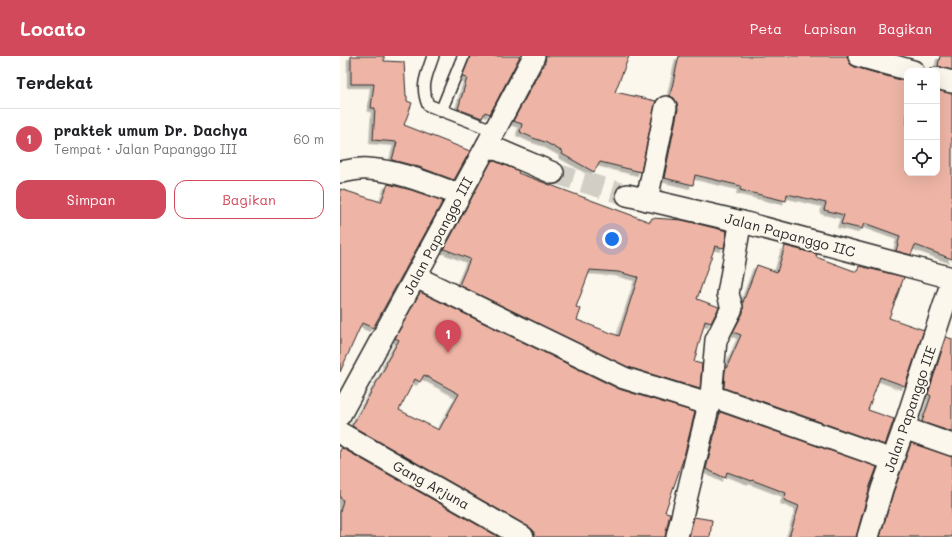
<!DOCTYPE html>
<html lang="id">
<head>
<meta charset="utf-8">
<style>
	:root { --surface:#fff; --page:#f2f2f2; --text:#202124; --muted:#757577; --line:#e0e0e0; --accent:#d1495b }
	body { margin:0; font-family:Mali,sans-serif; background:var(--page); color:var(--text) }
	.controls { position:absolute; right:12px; top:12px; display:grid; overflow:hidden; border-radius:8px; box-shadow:0 4px 16px #0002 }
	.controls button { width:36px; height:36px; display:grid; place-items:center; padding:0; border:0; border-bottom:1px solid var(--line); background:var(--surface); color:var(--text); font:20px sans-serif }
	.you { position:absolute; left:272px; top:183px; width:14px; height:14px; margin:-10px; border:3px solid #fff; border-radius:50%; background:#1a73e8; box-shadow:0 0 0 6px #1a73e833 }
	.badge { display:grid; place-items:center; width:26px; height:26px; border-radius:50%; background:var(--accent); color:#fff; font-size:13px; font-weight:700 }
	.pin { position:absolute; translate:-50% -33px; filter:drop-shadow(0 1px 2px #0008) }
	.pin::after { content:''; position:absolute; top:21px; width:14px; height:12px; background:inherit; clip-path:polygon(0 0,100% 0,50% 100%) }
	.list { margin:0; padding:0; list-style:none }
	h2 { display:flex; justify-content:space-between; align-items:center; height:52px; margin:0; padding:0 16px; font-size:17px }
	h2 small { font-size:13px; font-weight:400; color:var(--muted) }
	.list li { display:grid; grid-template-columns:26px 1fr auto; gap:12px; align-items:center; box-sizing:border-box; height:60px; padding:0 16px; border-top:1px solid var(--line) }
	.list b { display:block; font-size:15px; white-space:nowrap }
	.list p { margin:0; font-size:13px; white-space:nowrap; color:var(--muted) }
	.list em { font-size:13px; font-style:normal; color:var(--muted) }
	.actions { display:flex; gap:8px; padding:12px 16px }
	.actions a { flex:1; padding:9px 0; border:1px solid var(--accent); border-radius:12px; text-align:center; font-size:14px; color:var(--accent) }
	.actions .main { background:var(--accent); color:#fff }
	.icon { flex:none; width:22px; height:22px; fill:none; stroke:currentColor; stroke-width:2; stroke-linecap:round; stroke-linejoin:round }
	.map { position:relative; flex:none; width:612px; height:481px; overflow:hidden }
	header { display:flex; align-items:center; gap:24px; box-sizing:border-box; height:56px; padding:0 20px; background:var(--accent); color:#fff }
	header strong { font-size:19px }
	nav { display:flex; gap:22px; margin-inline-start:auto; font-size:14px }
	main { display:flex }
	aside { flex:1; background:var(--surface) }
	.map>svg:first-child { display:block }
	.building { fill:#eeb5a6; stroke:#2b2b2b; fill-rule:evenodd; filter:url(#shadow) }
	.lines { fill:none; stroke-linecap:round; stroke-linejoin:round }
	.street-tunnel { stroke:#d1cec5; stroke-width:21; stroke-dasharray:21 10; stroke-linecap:butt }
	.lane-casing { stroke:#2b2b2b; stroke-width:14 }
	.street-casing { stroke:#2b2b2b; stroke-width:24 }
	.lane { stroke:#fbf7ec; stroke-width:11 }
	.street { stroke:#fbf7ec; stroke-width:21 }
	.labels { text-anchor:middle; stroke-width:4; stroke-linejoin:round; paint-order:stroke }
	.street-label { font-size:14px; fill:#2b2b2b; stroke:#fbf7ec }
</style>
</head>
<body>
<header>
<strong>Locato</strong>
<nav><a>Peta</a><a>Lapisan</a><a>Bagikan</a></nav>
</header>
<main>
<aside>
<h2>Terdekat<small></small></h2>
<ul class="list">
<li><span class="badge">1</span><div><b>praktek umum Dr. Dachya</b><p>Tempat · Jalan Papanggo III</p></div><em>60 m</em></li>
</ul>
<div class="actions"><a class="main">Simpan</a><a>Bagikan</a></div>
</aside>
<div class="map">
<svg width="612" height="481" viewBox="0 0 612 481">
	<defs>
		<filter id="shadow"><feDropShadow dx="-3.5" dy="3.5" stdDeviation="0" flood-color="#0004"/></filter>
	</defs>
	<rect width="100%" height="100%" fill="#fbf7ec"/>
	<filter id="ink" filterUnits="userSpaceOnUse"><feTurbulence type="fractalNoise" baseFrequency=".025" numOctaves="2"/><feDisplacementMap in="SourceGraphic" scale="8" xChannelSelector="R" yChannelSelector="G"/><feConvolveMatrix kernelMatrix="1 2 1 2 8 2 1 2 1" color-interpolation-filters="sRGB"/></filter>
	<g filter="url(#ink)">
		<g class="building">
			<path d="M 11,0 L 44,0 L 44,5 L 64,6 L 66,40 L 67,40 L 67,45 L 72,47 L 64,69 L 130,95 L 114,124 L 79,111 L 52,104 L 57,86 L 33,84 L 35,52 L 31,52 L 34,28 L 11,28 Z"/>
			<path d="M 130,0 L 180,0 L 150,58 L 145,56 L 142,62 L 118,53 L 127,22 L 122,21 Z"/>
			<path d="M 206,0 L 289,0 L 275,36 L 316,45 L 301,116 L 260,106 L 254,116 L 222,98 L 223,96 L 205,86 L 193,82 L 180,76 L 182,68 L 173,65 L 205,6 Z"/>
			<path d="M 339,0 L 507,0 L 510,8 L 515,11 L 567,26 L 567,117 L 597,117 L 597,34 L 612,38 L 612,203 L 575,189 L 571,199 L 556,195 L 560,180 L 524,167 L 522,173 L 501,168 L 504,159 L 484,154 L 486,147 L 447,138 L 446,145 L 400,134 L 401,130 L 355,119 L 353,129 L 324,122 L 338,53 L 337,47 L 334,42 L 330,40 Z"/>
			<path d="M 600,0 L 612,0 L 612,14 L 598,10 Z"/>
			<path d="M 152,104 L 179,115 L 178,117 L 310,166 L 312,162 L 342,164 L 387,175 L 384,192 L 375,190 L 357,243 L 379,251 L 371,267 L 365,265 L 354,306 L 362,308 L 360,333 L 288,311 L 119,229 L 130,203 L 104,193 ZM 250,214 L 278,216 L 298,221 L 279,280 L 237,264 L 241,253 L 236,251 Z"/>
			<path d="M 48,128 L 71,134 L 103,145 L 33,272 L 22,267 L 0,316 L 0,133 L 41,146 Z"/>
			<path d="M 445,190 L 477,198 L 476,201 L 517,216 L 519,210 L 564,221 L 549,262 L 584,274 L 565,330 L 540,321 L 528,354 L 554,363 L 545,389 L 384,332 L 385,315 L 401,279 L 393,276 L 403,257 L 403,246 L 417,209 L 437,216 Z"/>
			<path d="M 80,236 L 279,333 L 355,356 L 343,404 L 325,456 L 330,457 L 325,481 L 195,481 L 194,475 L 189,471 L 12,370 L 47,308 L 46,307 L 59,284 L 55,282 ZM 84,319 L 119,338 L 99,374 L 59,354 L 75,323 L 80,326 Z"/>
			<path d="M 606,281 L 612,283 L 612,376 L 582,366 L 591,340 L 588,338 Z"/>
			<path d="M 380,356 L 537,411 L 530,430 L 516,481 L 449,481 L 459,450 L 444,444 L 446,437 L 412,424 L 412,425 L 387,416 L 385,422 L 366,413 Z"/>
			<path d="M 571,387 L 612,401 L 612,481 L 540,481 L 553,437 Z"/>
			<path d="M 2,392 L 159,481 L 0,481 L 0,456 L 3,444 L 0,442 L 0,394 Z"/>
			<path d="M 354,461 L 372,464 L 370,481 L 349,481 Z"/>
		</g>
		<g class="lines">
			<path class="street-tunnel" d="M 213,117 L 287,139"/>
			<defs>
				<g id="lane">
					<path d="M 93,0 C 87,19 80,29 88,49 L 155,75"/>
					<path d="M 101,55 L 123,1"/>
				</g>
				<g id="street">
					<path d="M 519,0 L 573,15"/>
					<path d="M 597,22 L 612,26"/>
					<path d="M 147,89 L 213,117"/>
					<path d="M 0,116 C 9,115 18,112 28,113 C 60,115 90,128 120,139"/>
					<path d="M 287,139 L 402,166 L 612,222"/>
					<path d="M 307,144 L 326,51"/>
					<path d="M 76,221 L 284,322 L 368,348"/>
					<path d="M 371,340 L 552,404"/>
					<path d="M 0,359 L 147,89 L 194,0"/>
					<path d="M 564,372 L 612,389"/>
					<path d="M 0,377 L 183,481"/>
					<path d="M 337,481 L 371,340 L 376,284 L 392,252 L 388,238 L 399,175 L 402,166"/>
					<path d="M 528,481 L 542,433 L 564,372 L 612,225"/>
				</g>
			</defs>
			<use href="#lane" class="lane-casing"/>
			<use href="#street" class="street-casing"/>
			<use href="#lane" class="lane"/>
			<use href="#street" class="street"/>
		</g>
	</g>
	<g class="labels">
		<g class="street-label">
			<text transform="translate(450 179) rotate(15)" y="5">Jalan Papanggo IIC</text>
			<text transform="translate(98 180) rotate(-62)" y="5">Jalan Papanggo III</text>
			<text transform="translate(570 353) rotate(-71)" y="5">Jalan Papanggo IIE</text>
			<text transform="translate(91 429) rotate(29)" y="5">Gang Arjuna</text>
		</g>
	</g>
</svg>
<div class="controls">
<button>+</button>
<button>−</button>
<button><svg class="icon" aria-label="locate" viewBox="0 0 24 24"><circle cx="12" cy="12" r="6"/><path d="M12 2v4M12 18v4M2 12h4M18 12h4"/></svg></button>
</div>
<div class="you"></div>
<div class="pin badge" style="left:108px;top:297px">1</div>
</div>
</main>
</body>
</html>
